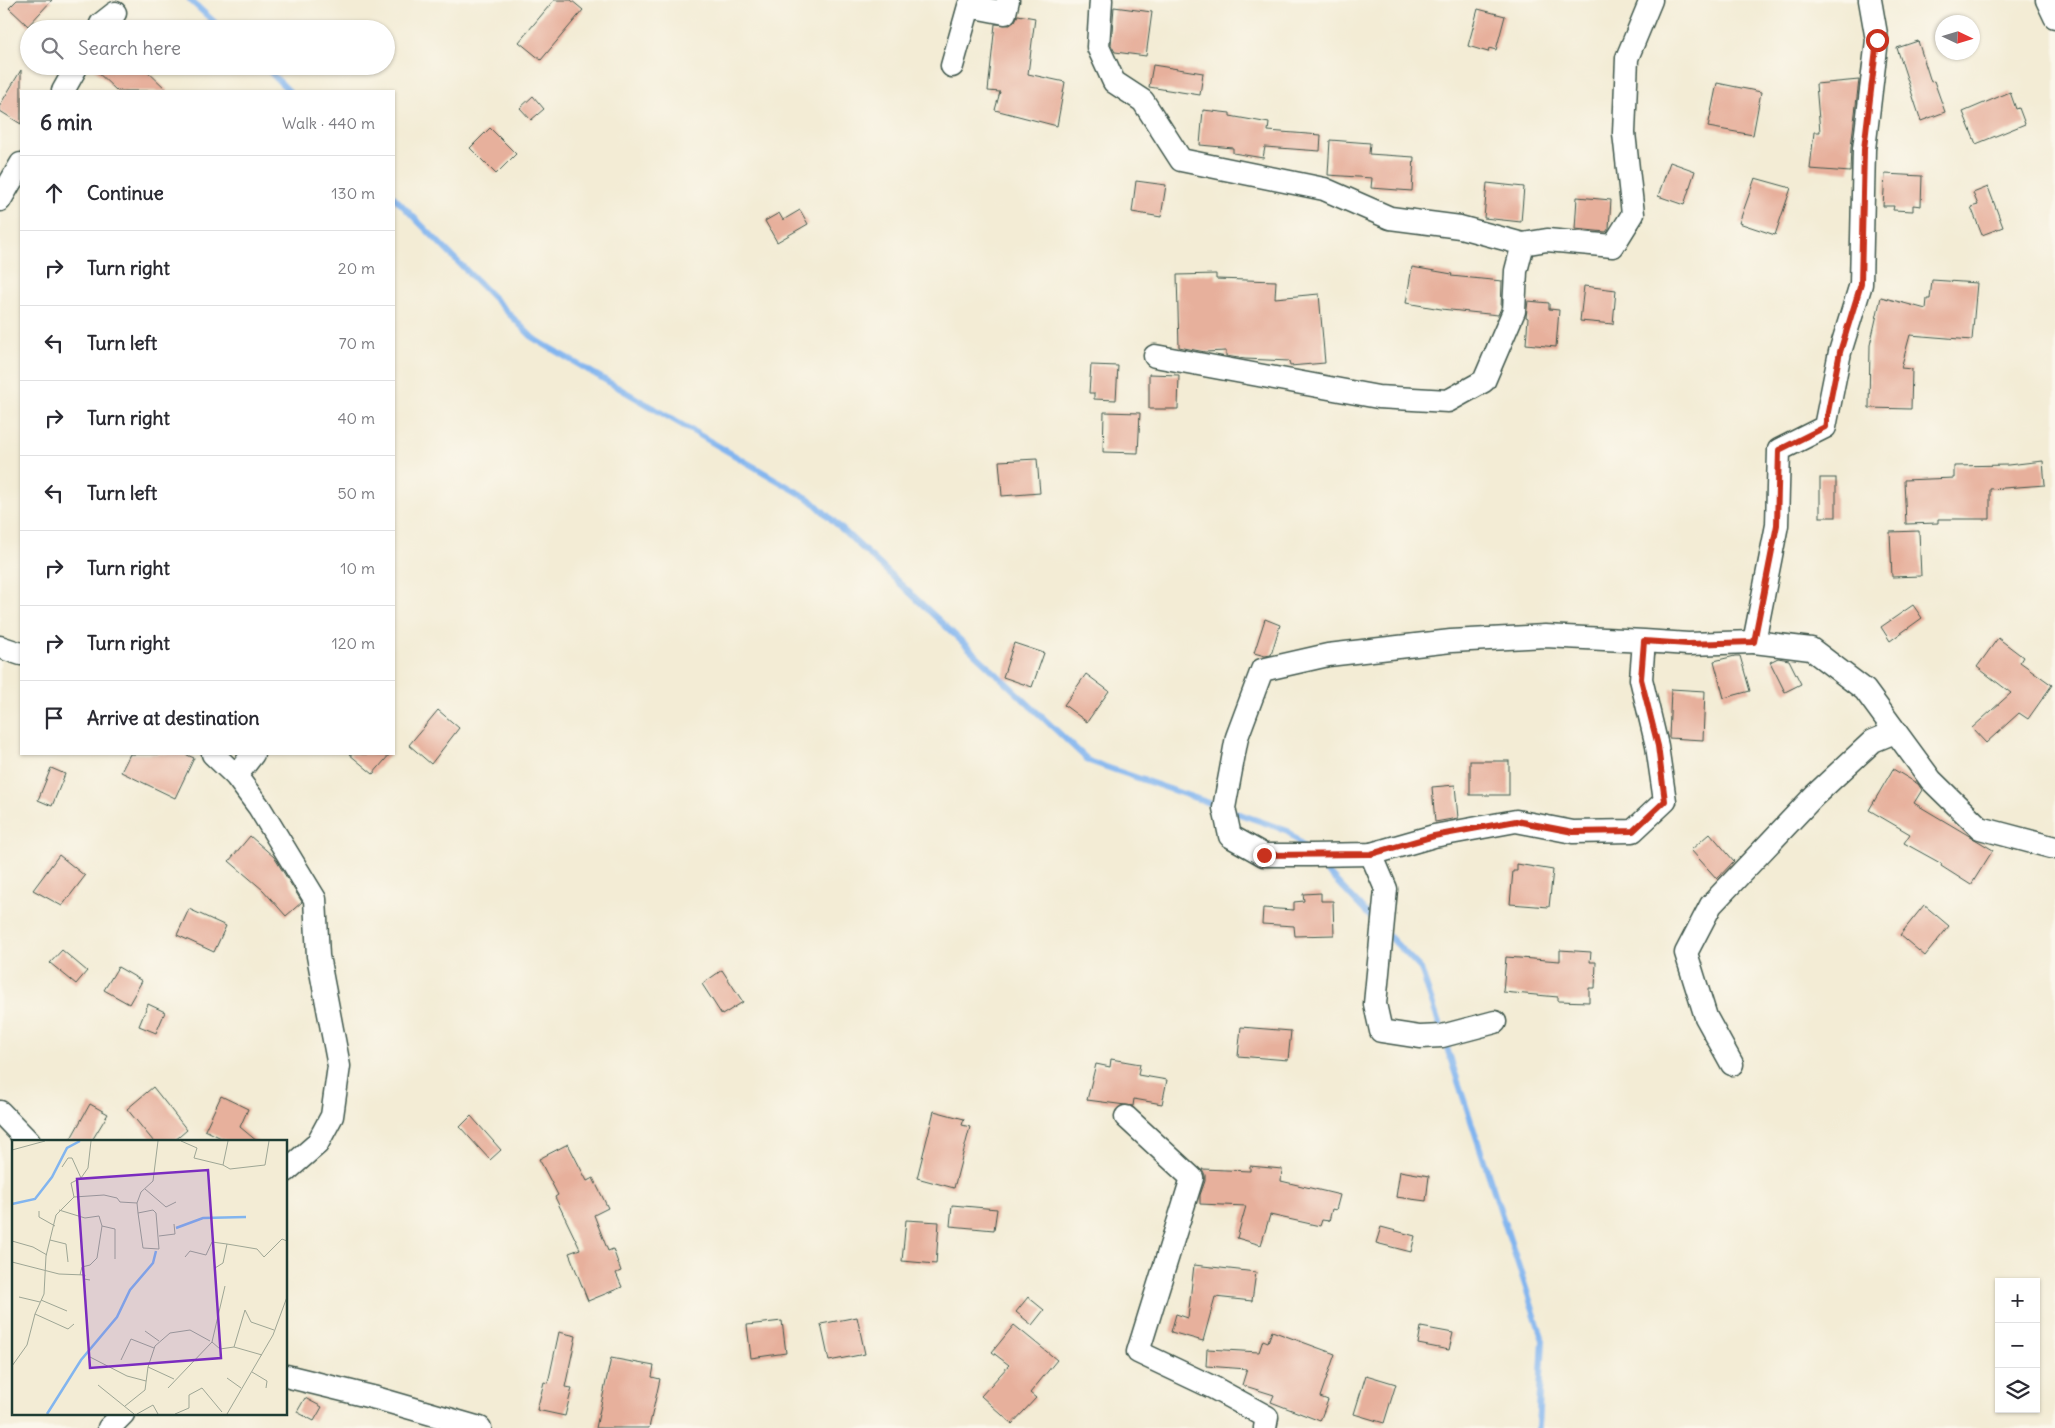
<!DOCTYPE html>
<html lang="en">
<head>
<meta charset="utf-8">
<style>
	:root { --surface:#fff; --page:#f2f2f3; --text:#2b2b33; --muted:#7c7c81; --line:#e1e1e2 }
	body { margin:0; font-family:Delius,sans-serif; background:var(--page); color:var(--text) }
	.controls { position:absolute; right:15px; bottom:15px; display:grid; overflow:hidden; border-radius:0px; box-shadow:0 1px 4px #0004 }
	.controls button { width:45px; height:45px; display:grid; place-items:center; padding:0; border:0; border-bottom:1px solid var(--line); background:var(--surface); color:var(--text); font:25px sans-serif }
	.compass { position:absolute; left:1935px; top:15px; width:45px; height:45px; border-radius:50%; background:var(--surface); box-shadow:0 1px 4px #0004; rotate:94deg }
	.stop { position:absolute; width:15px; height:15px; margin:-11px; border:4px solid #c8321e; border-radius:50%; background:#fff }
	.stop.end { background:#c8321e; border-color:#fff; box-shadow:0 1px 5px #0008 }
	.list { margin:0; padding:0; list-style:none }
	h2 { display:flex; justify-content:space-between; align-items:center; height:65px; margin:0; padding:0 20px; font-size:21px }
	h2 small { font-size:16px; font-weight:400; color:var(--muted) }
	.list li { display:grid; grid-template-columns:32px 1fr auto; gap:15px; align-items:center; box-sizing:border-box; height:75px; padding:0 20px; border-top:1px solid var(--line) }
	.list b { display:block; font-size:19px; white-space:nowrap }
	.list em { font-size:16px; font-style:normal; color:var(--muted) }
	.icon { flex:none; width:28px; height:28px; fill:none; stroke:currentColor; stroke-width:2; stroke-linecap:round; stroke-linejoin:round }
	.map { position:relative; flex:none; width:2055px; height:1428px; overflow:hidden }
	.search { position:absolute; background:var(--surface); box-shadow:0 1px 4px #0004; left:20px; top:20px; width:375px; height:55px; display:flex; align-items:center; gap:12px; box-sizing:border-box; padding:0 18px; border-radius:28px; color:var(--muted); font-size:19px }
	.panel { position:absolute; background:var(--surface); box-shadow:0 1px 4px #0004; left:20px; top:90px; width:375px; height:665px; border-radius:0px }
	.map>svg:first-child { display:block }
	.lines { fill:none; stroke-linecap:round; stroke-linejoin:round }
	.stream { stroke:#82b5ef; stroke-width:6 }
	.building { fill:#e7b09c }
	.street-casing { stroke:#3f574c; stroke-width:25 }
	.street { stroke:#fff; stroke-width:22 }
	.route { stroke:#c8321e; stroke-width:6 }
	.inset-river { fill:none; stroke:#82b5ef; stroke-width:2.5 }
	.inset-road { fill:none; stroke:#9ea695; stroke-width:1 }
	.view { fill:#7b2cbf; fill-opacity:0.15; stroke:#7b2cbf; stroke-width:2.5 }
	.inset-edge { fill:none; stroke:#1f3d34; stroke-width:2.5 }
</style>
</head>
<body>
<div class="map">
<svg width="2055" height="1428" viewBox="0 0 2055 1428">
	<rect width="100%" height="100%" fill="#fbf7ec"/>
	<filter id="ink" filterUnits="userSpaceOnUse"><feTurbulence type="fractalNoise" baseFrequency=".02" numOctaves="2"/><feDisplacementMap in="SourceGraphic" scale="10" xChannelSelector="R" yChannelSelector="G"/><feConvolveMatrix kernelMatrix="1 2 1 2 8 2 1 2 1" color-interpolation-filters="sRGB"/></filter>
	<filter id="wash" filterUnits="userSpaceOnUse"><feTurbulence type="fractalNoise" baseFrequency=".0096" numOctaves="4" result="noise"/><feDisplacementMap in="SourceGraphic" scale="20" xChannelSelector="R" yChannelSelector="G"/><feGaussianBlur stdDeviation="1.12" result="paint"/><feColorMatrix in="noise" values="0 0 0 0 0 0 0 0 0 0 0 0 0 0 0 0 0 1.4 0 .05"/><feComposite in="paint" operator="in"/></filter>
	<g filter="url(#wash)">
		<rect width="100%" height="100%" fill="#f3ecd5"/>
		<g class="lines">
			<g class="stream">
				<path d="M 190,0 L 222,29"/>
				<path d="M 264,66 L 289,91"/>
				<path d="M 394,197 L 533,338 L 811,500 L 1089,761 L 1221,807"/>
				<path d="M 1231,811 L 1288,831 L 1306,850"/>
				<path d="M 1317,861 L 1377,924"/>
				<path d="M 1388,935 L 1421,969 L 1543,1340 L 1538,1428"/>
			</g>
		</g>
		<g id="blocks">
			<g class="building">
				<path d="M 17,0 L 52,0 L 28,26 L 9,8 Z"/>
				<path d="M 554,0 L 571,0 L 583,10 L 541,60 L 519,42 Z"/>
				<path d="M 1114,7 L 1152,12 L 1146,56 L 1115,52 L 1111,45 Z"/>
				<path d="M 1478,9 L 1505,16 L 1496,50 L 1489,48 L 1488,52 L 1468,46 Z"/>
				<path d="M 1018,15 L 1035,18 L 1028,74 L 1065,82 L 1057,126 L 995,110 L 1000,92 L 988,91 L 995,24 L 1010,25 L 1015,21 Z"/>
				<path d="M 1918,41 L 1931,82 L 1934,81 L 1945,112 L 1921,121 L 1897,48 Z"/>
				<path d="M 1153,65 L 1203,73 L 1200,95 L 1149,87 Z"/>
				<path d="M 91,66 L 142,66 L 168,91 L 117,91 Z"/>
				<path d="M 21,70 L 21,124 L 0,111 L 0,105 Z"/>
				<path d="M 1859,80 L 1851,147 L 1850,172 L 1810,169 L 1814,132 L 1820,132 L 1816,84 Z"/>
				<path d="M 1717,83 L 1761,92 L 1753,135 L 1708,127 Z"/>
				<path d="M 2010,92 L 2016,109 L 2019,108 L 2025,124 L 1976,144 L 1963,112 Z"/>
				<path d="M 533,96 L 544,109 L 531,120 L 520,108 Z"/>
				<path d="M 1203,110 L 1230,113 L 1230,116 L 1269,123 L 1268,131 L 1321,135 L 1320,151 L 1265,147 L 1263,158 L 1233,153 L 1233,148 L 1200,145 Z"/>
				<path d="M 490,128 L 516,154 L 496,174 L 470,148 Z"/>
				<path d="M 1330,140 L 1370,143 L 1369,154 L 1414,157 L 1412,191 L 1371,188 L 1372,178 L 1328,175 Z"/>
				<path d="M 1670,162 L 1695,171 L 1684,205 L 1658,196 Z"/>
				<path d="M 1885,174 L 1922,176 L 1921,206 L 1913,205 L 1913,211 L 1893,210 L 1894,206 L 1883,206 Z"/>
				<path d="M 1755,178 L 1791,188 L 1775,235 L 1739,223 Z"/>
				<path d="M 1136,181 L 1166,185 L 1161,217 L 1132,212 Z"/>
				<path d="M 1487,183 L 1524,187 L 1521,222 L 1484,218 Z"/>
				<path d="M 1988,187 L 2003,227 L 1982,235 L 1971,207 L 1978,205 L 1973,193 Z"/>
				<path d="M 1577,197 L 1611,200 L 1609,228 L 1606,232 L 1575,229 Z"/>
				<path d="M 800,210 L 808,224 L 777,242 L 765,221 L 779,213 L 783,220 Z"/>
				<path d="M 1412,267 L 1452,274 L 1451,276 L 1502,281 L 1501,308 L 1498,315 L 1441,309 L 1406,303 Z"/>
				<path d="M 1216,274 L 1216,279 L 1276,281 L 1275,298 L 1319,294 L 1325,363 L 1290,366 L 1289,361 L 1245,359 L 1226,356 L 1226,351 L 1205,352 L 1179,347 L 1177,275 Z"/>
				<path d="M 1932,280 L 1977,283 L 1972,340 L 1910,335 L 1901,368 L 1912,369 L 1911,409 L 1869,408 L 1870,345 L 1881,297 L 1926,309 L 1927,299 L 1930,299 Z"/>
				<path d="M 1584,286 L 1616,290 L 1613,324 L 1580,321 Z"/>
				<path d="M 1528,301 L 1549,303 L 1549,309 L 1559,310 L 1556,347 L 1526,344 L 1528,318 L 1526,317 Z"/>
				<path d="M 1091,365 L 1118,366 L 1116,400 L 1094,399 L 1094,393 L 1089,393 Z"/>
				<path d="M 1149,374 L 1179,375 L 1178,409 L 1149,409 Z"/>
				<path d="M 1104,412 L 1140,413 L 1138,453 L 1103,452 Z"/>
				<path d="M 1037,459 L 1040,493 L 1002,496 L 999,461 Z"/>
				<path d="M 2043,461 L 2045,485 L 1990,489 L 1990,519 L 1938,519 L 1938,523 L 1906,524 L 1904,480 L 1954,478 L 1954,466 L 2008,465 Z"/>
				<rect x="1820" y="478" width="16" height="39"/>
				<path d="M 1919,531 L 1921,576 L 1892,577 L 1890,532 Z"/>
				<path d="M 1913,605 L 1922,618 L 1890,641 L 1881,627 Z"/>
				<path d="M 1265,619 L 1280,625 L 1271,655 L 1265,656 L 1254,653 Z"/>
				<path d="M 1998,638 L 2023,657 L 2020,662 L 2052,685 L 2028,719 L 2019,713 L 1986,743 L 1972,728 L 2011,693 L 1977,667 Z"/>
				<path d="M 1014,643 L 1044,653 L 1032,687 L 1003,677 Z"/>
				<path d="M 1735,656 L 1740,656 L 1750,691 L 1724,698 L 1714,661 Z"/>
				<path d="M 1778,658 L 1789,660 L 1801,684 L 1785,692 L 1770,662 Z"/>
				<path d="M 1086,674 L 1109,691 L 1087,722 L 1064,705 Z"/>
				<path d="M 1671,689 L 1705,691 L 1703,740 L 1669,738 Z"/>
				<path d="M 438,710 L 459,728 L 431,764 L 409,745 Z"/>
				<path d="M 130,754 L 185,754 L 194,758 L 175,798 L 121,772 Z"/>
				<path d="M 349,754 L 390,754 L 373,774 Z"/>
				<rect x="1470" y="761" width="39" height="34"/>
				<path d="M 51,768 L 65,774 L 52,806 L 38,800 Z"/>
				<path d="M 1893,769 L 1918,784 L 1922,790 L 1914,803 L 1993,850 L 1971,885 L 1941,866 L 1942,864 L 1904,843 L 1910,834 L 1869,810 Z"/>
				<path d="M 1455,785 L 1458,818 L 1435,822 L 1432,787 Z"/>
				<path d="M 1710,833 L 1734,861 L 1717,879 L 1691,850 Z"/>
				<path d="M 250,836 L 274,857 L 302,902 L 286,916 L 263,890 L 229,861 Z"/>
				<path d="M 59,855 L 85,876 L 62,906 L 33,890 Z"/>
				<path d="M 1517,864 L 1553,870 L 1549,907 L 1510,904 L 1513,871 L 1517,871 Z"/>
				<path d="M 1321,893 L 1321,901 L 1333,901 L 1334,935 L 1295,936 L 1294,926 L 1262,924 L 1263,908 L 1294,910 L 1294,902 L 1304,901 L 1303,894 Z"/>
				<path d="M 1924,905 L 1949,926 L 1925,956 L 1900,935 Z"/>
				<path d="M 189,909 L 226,926 L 214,952 L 177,935 Z"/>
				<path d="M 62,950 L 87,971 L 76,984 L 50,963 Z"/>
				<path d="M 1560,950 L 1591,952 L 1590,962 L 1596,962 L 1595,988 L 1589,988 L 1589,1002 L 1558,1001 L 1558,997 L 1503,992 L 1506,957 L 1560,961 Z"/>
				<path d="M 118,967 L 142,981 L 129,1004 L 104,990 Z"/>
				<path d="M 722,970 L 743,1002 L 722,1015 L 702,984 Z"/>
				<path d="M 148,1004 L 165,1012 L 156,1033 L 139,1026 Z"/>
				<path d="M 1241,1027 L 1291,1031 L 1288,1060 L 1238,1056 Z"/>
				<path d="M 1111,1059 L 1140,1064 L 1138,1075 L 1167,1080 L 1162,1104 L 1134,1099 L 1133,1106 L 1087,1100 L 1096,1064 L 1110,1067 Z"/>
				<path d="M 153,1087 L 187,1130 L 173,1142 L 154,1142 L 127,1109 Z"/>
				<path d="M 221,1096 L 248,1109 L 240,1127 L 258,1142 L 229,1142 L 205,1130 Z"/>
				<path d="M 90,1104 L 108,1114 L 91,1142 L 69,1142 Z"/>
				<path d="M 934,1111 L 964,1119 L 962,1125 L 970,1127 L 954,1188 L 917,1178 Z"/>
				<path d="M 471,1116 L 501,1150 L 490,1160 L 460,1127 Z"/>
				<path d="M 568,1144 L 587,1181 L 593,1178 L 608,1208 L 594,1215 L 608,1251 L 613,1249 L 621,1271 L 616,1273 L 622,1287 L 588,1301 L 569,1253 L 580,1249 L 555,1197 L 558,1195 L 539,1159 Z"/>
				<path d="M 1250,1166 L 1282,1169 L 1281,1181 L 1340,1195 L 1336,1210 L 1332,1209 L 1329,1221 L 1322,1220 L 1320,1226 L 1270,1215 L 1261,1245 L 1237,1238 L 1246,1206 L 1200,1204 L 1200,1195 L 1205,1181 L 1205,1175 L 1202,1169 L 1250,1171 Z"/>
				<path d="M 1400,1171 L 1429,1176 L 1426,1201 L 1396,1197 Z"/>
				<path d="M 952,1205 L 997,1209 L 994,1230 L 950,1226 Z"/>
				<path d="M 906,1220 L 939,1222 L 936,1264 L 902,1261 Z"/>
				<path d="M 1381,1227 L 1415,1236 L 1411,1252 L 1376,1243 Z"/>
				<path d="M 1194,1265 L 1256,1272 L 1252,1301 L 1215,1297 L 1203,1341 L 1171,1332 L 1176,1314 L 1188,1318 Z"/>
				<path d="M 1028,1297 L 1044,1310 L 1032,1325 L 1016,1312 Z"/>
				<path d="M 857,1317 L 865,1354 L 829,1361 L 821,1324 Z"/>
				<path d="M 782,1321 L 786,1353 L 751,1358 L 747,1325 Z"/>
				<path d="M 1014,1325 L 1057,1360 L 1030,1393 L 1036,1398 L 1012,1424 L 981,1396 L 1009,1365 L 992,1352 Z"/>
				<path d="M 1421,1327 L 1453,1333 L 1449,1350 L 1418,1344 Z"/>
				<path d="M 1272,1331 L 1335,1354 L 1320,1397 L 1328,1400 L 1320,1421 L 1271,1402 L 1274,1395 L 1242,1385 L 1247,1369 L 1206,1366 L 1207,1349 L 1259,1352 L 1263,1340 L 1268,1342 Z"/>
				<path d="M 559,1332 L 576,1336 L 565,1387 L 572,1388 L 565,1416 L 537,1410 L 544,1382 L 548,1383 Z"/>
				<path d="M 611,1358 L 654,1366 L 652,1377 L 660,1379 L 649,1428 L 596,1428 Z"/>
				<path d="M 1366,1375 L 1396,1384 L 1384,1423 L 1354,1414 Z"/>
				<path d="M 305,1398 L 322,1407 L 314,1421 L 297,1412 Z"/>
			</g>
		</g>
	</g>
	<g filter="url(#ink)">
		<use href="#blocks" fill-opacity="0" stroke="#3f574c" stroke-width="1"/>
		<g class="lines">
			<defs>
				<g id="street">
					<path d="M 1101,0 L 1098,47 L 1114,82 L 1143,101 L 1181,160 L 1324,189 L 1390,218 L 1460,227 L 1523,244"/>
					<path d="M 1870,0 L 1877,40 L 1864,149 L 1861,284 L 1840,352 L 1825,427 L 1779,450 L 1777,525 L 1754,642 L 1811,649 L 1865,690 L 1931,780 L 1980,828 L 2055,848"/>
					<path d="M 2047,0 L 2055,17"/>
					<path d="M 99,29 L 101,24 L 115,13"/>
					<path d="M 952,66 L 969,6 L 1005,13 L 1008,0"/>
					<path d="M 63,91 L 77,66"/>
					<path d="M 0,200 L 21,164"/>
					<path d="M 1155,356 L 1378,397 L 1448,401 L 1484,381 L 1514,311 L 1516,271 L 1523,244 L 1547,240 L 1613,246 L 1633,214 L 1624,133 L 1627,58 L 1651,0"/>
					<path d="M 1644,641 L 1545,636 L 1451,641 L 1328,655 L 1262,670 L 1237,737 L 1224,808 L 1230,836 L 1264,855 L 1311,855 L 1371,854 L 1434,836 L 1516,821 L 1573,832 L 1633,831 L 1665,801 L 1657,746 L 1641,679 L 1644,641 L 1688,644 L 1754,642"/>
					<path d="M 0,647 L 21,654"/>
					<path d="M 213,754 L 236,776 L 259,807 L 315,899 L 318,956 L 339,1066 L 332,1116 L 317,1144 L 286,1171"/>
					<path d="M 236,776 L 253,754"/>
					<path d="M 1371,854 L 1386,889 L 1375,1004 L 1381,1031 L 1420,1037 L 1442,1036 L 1495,1022"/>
					<path d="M 1732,1064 L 1706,1017 L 1686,953 L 1711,905 L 1815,795 L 1873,741 L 1895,732"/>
					<path d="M 0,1112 L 29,1142"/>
					<path d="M 1126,1117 L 1192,1178 L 1138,1352 L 1214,1388 L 1267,1417 L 1265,1428"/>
					<path d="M 286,1376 L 376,1398 L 480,1428"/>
					<path d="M 109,1428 L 123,1414"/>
				</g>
			</defs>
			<use href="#street" class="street-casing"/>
			<use href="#street" class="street"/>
		</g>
	</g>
	<g class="lines" filter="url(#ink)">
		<path class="route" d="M 1264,855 L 1371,854 L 1434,836 L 1516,821 L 1573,832 L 1633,831 L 1665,801 L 1658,746 L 1641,679 L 1644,641 L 1688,644 L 1754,642 L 1777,525 L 1779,450 L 1825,427 L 1840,352 L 1861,284 L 1864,149 L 1877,40"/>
	</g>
	<g transform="translate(12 1140)">
		<rect width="275" height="275" fill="#f3ecd5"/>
		<path class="inset-river" d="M 0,64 L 23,59 L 40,37 L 55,8 L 68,1M 164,88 L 191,78 L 234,77M 35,274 L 69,220 L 105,177 L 118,150 L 141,123 L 144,111"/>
		<path class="inset-road" d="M 169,1 L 185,8 L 182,18 L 211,25M 216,1 L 211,25 L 218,29 L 253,25 L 257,1M 0,10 L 33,1M 50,27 L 56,18 L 60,18 L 69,38M 133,49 L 154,67 L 164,62M 62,57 L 92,55 L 105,58 L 108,62 L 125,63 L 129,52 L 141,41 L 146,1M 125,63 L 126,73 L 141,70 L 144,73 L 147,109 L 131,108 L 126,73M 47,70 L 73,78 L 87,76 L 90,86 L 103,89 L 103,119M 27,71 L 27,77 L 43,86M 147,96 L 163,94 L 162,84M 38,100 L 54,104 L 56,122M 0,101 L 21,107 L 35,115M 173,117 L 178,111 L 194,115 L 200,102 L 215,104M 0,122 L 47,134 L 73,135 L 72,139 L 78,140M 203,128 L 211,123 L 215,104 L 245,109 L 252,117 L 270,99 L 275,101M 68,135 L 70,127 L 78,125 L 85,118 L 90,86M 213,146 L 200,202 L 208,209 L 222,207 L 250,215M 7,157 L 28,162M 29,160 L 55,171M 23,174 L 56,189 L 62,184M 133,191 L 147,201M 222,207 L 233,170 L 239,182 L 262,190M 78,217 L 115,236 L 134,241M 109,220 L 119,199 L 142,208M 0,226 L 15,205 L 23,174 L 32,154 L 34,116 L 44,75 L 62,57 L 59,43 L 69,38 L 76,28 L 79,1M 136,227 L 143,206 L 158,193 L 178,190 L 198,201M 240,232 L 255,241 L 254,248M 215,238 L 229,248M 86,245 L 122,274M 156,248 L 200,202M 113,266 L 133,250 L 136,227 L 162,239M 125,274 L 141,265 L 146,274M 163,274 L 177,268 L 177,255 L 190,248 L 210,272M 215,274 L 261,195 L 275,157"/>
		<path class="view" d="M 196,30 L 209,218 L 78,228 L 65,39 Z"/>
		<rect width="275" height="275" class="inset-edge"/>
	</g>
</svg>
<div class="controls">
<button>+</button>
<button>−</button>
<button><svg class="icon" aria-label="layers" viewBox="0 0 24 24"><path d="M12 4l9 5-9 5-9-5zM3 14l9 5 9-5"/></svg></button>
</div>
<svg class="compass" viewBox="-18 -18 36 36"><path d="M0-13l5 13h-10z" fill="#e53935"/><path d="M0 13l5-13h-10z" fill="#7c7c81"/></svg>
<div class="stop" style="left:1877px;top:40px"></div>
<div class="stop end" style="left:1264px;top:855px"></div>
<div class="search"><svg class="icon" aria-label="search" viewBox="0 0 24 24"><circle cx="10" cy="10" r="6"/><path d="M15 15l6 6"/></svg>Search here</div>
<section class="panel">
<h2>6 min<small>Walk · 440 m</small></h2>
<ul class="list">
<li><svg class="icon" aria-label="ahead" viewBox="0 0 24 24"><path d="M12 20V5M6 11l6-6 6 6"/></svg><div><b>Continue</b></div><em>130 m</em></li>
<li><svg class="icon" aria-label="right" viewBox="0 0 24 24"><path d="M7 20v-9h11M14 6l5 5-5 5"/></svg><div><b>Turn right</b></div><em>20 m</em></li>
<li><svg class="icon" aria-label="left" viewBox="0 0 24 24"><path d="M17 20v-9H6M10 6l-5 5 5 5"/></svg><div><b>Turn left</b></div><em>70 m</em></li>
<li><svg class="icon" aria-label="right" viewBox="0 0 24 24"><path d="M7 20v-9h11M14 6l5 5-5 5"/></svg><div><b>Turn right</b></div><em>40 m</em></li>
<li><svg class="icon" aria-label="left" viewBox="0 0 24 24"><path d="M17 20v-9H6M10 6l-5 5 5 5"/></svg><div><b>Turn left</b></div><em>50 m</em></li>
<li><svg class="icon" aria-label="right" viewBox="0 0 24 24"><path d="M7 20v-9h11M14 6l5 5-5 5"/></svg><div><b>Turn right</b></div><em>10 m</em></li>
<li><svg class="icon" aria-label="right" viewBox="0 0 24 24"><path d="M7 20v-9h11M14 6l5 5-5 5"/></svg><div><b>Turn right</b></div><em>120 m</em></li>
<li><svg class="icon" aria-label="arrive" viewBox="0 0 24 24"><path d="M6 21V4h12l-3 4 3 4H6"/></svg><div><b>Arrive at destination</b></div></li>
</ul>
</section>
</div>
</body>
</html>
